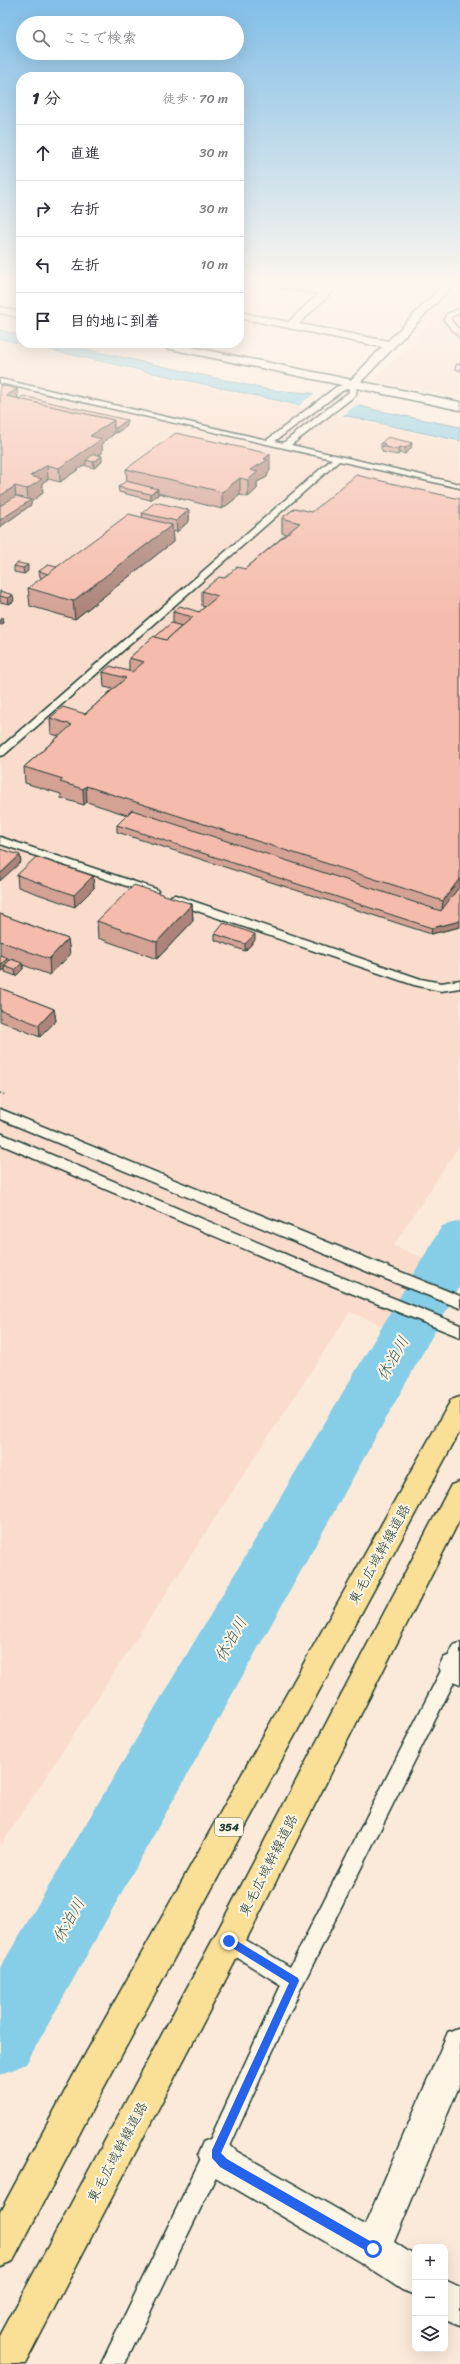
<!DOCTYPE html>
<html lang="ja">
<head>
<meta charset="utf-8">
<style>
	:root { --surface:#fff; --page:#f2f2f3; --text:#2b2b33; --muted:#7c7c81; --line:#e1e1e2 }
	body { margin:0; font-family:Sriracha,"Klee One",sans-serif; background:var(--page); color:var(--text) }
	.controls { position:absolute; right:12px; bottom:12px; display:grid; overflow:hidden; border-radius:8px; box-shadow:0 4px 16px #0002 }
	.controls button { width:36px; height:36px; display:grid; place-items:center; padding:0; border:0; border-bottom:1px solid var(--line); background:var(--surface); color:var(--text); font:20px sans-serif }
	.stop { position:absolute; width:12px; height:12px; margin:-9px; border:3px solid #2563eb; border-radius:50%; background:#fff }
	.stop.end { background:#2563eb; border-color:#fff; box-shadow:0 1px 4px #0008 }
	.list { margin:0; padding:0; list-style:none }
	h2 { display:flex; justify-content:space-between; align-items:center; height:52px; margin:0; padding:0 16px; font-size:17px }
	h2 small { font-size:13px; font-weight:400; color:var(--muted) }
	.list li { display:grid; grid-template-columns:26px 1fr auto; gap:12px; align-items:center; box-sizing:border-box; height:56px; padding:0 16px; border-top:1px solid var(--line) }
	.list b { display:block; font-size:15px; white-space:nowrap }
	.list em { font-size:13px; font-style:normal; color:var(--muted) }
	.icon { flex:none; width:22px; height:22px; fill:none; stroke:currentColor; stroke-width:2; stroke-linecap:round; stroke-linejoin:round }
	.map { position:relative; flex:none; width:460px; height:2364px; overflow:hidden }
	.search { position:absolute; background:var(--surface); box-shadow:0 4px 16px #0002; left:16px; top:16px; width:228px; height:44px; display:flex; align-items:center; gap:10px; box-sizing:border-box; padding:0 14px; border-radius:22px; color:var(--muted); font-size:15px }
	.panel { position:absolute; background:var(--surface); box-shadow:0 4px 16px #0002; left:16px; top:72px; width:228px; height:276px; border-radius:16px }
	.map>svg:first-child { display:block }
	.built { fill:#f9dccc }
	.water { fill:#86cde7; stroke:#5d939f }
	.pier { fill:#fbeada }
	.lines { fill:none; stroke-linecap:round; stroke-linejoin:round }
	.river { fill:#86cde7; fill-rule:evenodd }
	.service-casing { stroke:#1f3d34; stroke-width:3 }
	.minor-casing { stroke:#1f3d34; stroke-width:3 }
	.tertiary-casing { stroke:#1f3d34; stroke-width:3 }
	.secondary-casing { stroke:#1f3d34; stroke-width:3 }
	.trunk-casing { stroke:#1f3d34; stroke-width:3 }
	.path { stroke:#1f3d34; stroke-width:2; stroke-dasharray:1 2.5; stroke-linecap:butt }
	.service { fill:#fcf5e5; fill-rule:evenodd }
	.minor { fill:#fcf5e5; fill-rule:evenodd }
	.tertiary { fill:#fcf5e5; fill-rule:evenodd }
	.secondary { fill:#fcf5e5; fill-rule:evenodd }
	.trunk { fill:#fadf96; fill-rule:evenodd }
	.wall { fill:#d3a295; stroke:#1f3d34 }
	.shaded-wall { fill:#ac8479; stroke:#1f3d34 }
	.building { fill:#f5bcad; stroke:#1f3d34 }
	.route { fill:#2563eb }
	.labels { text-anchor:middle; stroke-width:4; stroke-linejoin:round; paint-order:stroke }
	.shield { fill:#fcf5e5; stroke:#617469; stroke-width:1 }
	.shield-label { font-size:11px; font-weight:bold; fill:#1f3d34 }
	.near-street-label { font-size:14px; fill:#1f3d34; stroke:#fcf5e5 }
	.near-water-label { font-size:16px; font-style:italic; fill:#345a58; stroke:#fcf5e5 }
</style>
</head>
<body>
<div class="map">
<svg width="460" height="2364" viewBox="0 0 460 2364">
	<rect width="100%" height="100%" fill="#fbeada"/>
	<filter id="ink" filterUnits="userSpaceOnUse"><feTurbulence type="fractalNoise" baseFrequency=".025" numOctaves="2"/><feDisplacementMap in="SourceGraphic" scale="8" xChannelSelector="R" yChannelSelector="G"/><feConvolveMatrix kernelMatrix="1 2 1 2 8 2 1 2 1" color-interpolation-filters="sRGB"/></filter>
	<g filter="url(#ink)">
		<g class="built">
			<path d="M 460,288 L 460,397 L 382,382 L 377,376 L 418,339 L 414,338 Z"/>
			<path d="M 0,341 L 296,407 L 317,392 L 361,401 L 341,417 L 460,443 L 460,1145 L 393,1246 L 460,1272 L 460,1284 L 425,1343 L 350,1312 L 0,1847 Z"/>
		</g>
		<path class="water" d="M 0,330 L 21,335 L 21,343 L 57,343 L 270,390 L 311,393 L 375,410 L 460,427 L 460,441 L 0,339 Z"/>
		<path class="pier" d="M 316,392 L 359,403 L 342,416 L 297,407 Z"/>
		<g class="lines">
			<path class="river" d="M 460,1221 L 460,1286 L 26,2064 L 0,2075 L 0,1968 L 442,1226 Z"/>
			<defs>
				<g id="service">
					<path d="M 460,309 L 460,313 L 452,316 L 451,320 L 460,331 L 460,338 L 444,320 L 447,314 Z"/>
					<path d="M 457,365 L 460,365 L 460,370 L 456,368 Z"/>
					<path d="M 0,379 L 267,440 L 336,387 L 353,382 L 357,384 L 356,395 L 291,445 L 460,484 L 460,488 L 339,461 L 4,755 L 0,756 L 0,748 L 332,459 L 0,383 ZM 349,388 L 349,392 L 283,443 L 275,441 L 342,391 Z"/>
					<path d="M 0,837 L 156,889 L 158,891 L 156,893 L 148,893 L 0,844 Z"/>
					<path d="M 175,895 L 421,979 L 441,983 L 460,980 L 460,988 L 441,991 L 414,985 L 171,902 L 169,899 L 171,896 Z"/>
					<path d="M 0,1109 L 460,1296 L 460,1308 L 373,1274 L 0,1119 Z"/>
					<path d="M 0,1133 L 299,1260 L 460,1325 L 460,1337 L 289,1268 L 0,1144 Z"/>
					<path d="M 460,1643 L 460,1670 L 301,1988 L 223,2162 L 125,2364 L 101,2364 L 207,2146 L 281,1985 L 222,1948 L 219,1941 L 222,1934 L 229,1931 L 236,1934 L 290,1967 L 454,1645 Z"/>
				</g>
				<g id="minor">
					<path d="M 275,284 C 286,283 324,284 331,292 L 326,295 L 280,287 Z"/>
					<path d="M 453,1654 L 460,1656 L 460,1684 L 443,1676 L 439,1667 L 443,1658 Z"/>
					<path d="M 460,2027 L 460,2084 L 394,2242 L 415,2256 L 415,2295 L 402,2290 L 360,2262 L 212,2175 L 203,2166 L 198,2154 L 203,2142 L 215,2137 L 227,2142 L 236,2151 L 365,2225 L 448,2032 Z"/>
					<path d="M 445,2280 L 460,2287 L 460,2326 L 445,2320 Z"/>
				</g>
				<path id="tertiary" d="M 329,284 L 340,284 L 299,324 L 388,341 L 444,284 L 454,284 L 357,386 L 349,386 L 347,384 L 349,382 L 382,347 L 239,318 L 239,312 L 288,322 Z"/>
				<g id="secondary">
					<path d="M 0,307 L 21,312 L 21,318 L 0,313 Z"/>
					<path d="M 150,343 L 172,343 L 460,402 L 460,410 L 156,346 Z"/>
				</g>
				<g id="trunk">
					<path d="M 460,1397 L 460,1431 L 96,2102 L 13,2261 L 0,2266 L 0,2212 L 72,2078 L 451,1400 Z"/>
					<path d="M 460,1482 L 460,1519 L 240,1952 L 25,2364 L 0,2364 L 0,2336 L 218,1930 L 451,1485 Z"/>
				</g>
			</defs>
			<use href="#service" class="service-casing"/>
			<use href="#minor" class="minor-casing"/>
			<use href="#tertiary" class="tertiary-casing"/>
			<use href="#secondary" class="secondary-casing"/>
			<use href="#trunk" class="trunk-casing"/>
			<path class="path" d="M 0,1093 L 6,1095"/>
			<use href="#service" class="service"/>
			<use href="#minor" class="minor"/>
			<use href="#tertiary" class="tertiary"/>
			<use href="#secondary" class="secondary"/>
			<use href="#trunk" class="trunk"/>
		</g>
		<g class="wall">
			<path d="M 17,389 L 18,398 L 127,426 L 116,433 L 114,433 L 114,434 L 102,443 L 102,453 L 99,455 L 102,462 L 94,468 L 86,466 L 86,464 L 60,482 L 48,479 L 42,483 L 43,493 L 31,502 L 31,505 L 0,527 Z"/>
			<path d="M 381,443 L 412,443 L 411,448 L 405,454 L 400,453 L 398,455 L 382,452 L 382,449 L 381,449 Z"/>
			<path d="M 126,469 L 270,471 L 268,473 L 267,477 L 257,482 L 257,489 L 248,497 L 240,495 L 222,509 L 158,493 L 158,495 L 150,500 L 119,492 L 118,487 L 127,482 Z"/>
			<path d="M 295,508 L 460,927 L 431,934 L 117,832 L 117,825 L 127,815 L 87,802 L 84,805 L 61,798 L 61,794 L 25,783 L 24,767 L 59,736 L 51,734 L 50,718 L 85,714 L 113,689 L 104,687 L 103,672 L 129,672 L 129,658 L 155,637 L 173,624 L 173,612 L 199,612 L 205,607 L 202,606 L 202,591 L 224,578 L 245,569 L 286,534 L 282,533 L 282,518 Z"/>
			<path d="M 189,510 L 189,521 L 177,532 L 172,531 L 173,542 L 75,619 L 30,606 L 28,588 L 42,578 L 40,577 L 39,571 L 57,567 L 143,517 L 142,513 Z"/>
			<path d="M 18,563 L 28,571 L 24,574 L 14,572 L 14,566 Z"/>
			<path d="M 0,591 L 14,601 L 9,604 L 0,602 Z"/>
			<path d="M 17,875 L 93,876 L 94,888 L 75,907 L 18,887 Z"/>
			<path d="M 192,904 L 193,921 L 157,959 L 98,938 L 97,921 Z"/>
			<path d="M 0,914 L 68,939 L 70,955 L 50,975 L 23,965 L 23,969 L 16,976 L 5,972 L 5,969 L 2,971 L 0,970 Z"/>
			<path d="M 215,934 L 255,940 L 245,951 L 215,940 Z"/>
			<path d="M 0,988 L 54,1009 L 56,1021 L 40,1037 L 0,1021 Z"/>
		</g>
		<g class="shaded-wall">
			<path d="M 17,389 L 18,403 L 6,396 Z"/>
			<path d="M 114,420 L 114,434 L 102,443 L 102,453 L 90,461 L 86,460 L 86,464 L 60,482 L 59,468 L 90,436 Z"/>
			<path d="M 127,420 L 127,426 L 116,433 L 116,428 Z"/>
			<path d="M 412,443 L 411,448 L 405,454 L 405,448 Z"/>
			<path d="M 400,447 L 400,453 L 398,455 L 398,450 Z"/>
			<path d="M 270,454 L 270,471 L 268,473 L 267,477 L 257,482 L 257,489 L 248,497 L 248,480 L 250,470 Z"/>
			<path d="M 102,456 L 102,462 L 94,468 L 93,462 Z"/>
			<path d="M 47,465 L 48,479 L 42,483 L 43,493 L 31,502 L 31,505 L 0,527 L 0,520 L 28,501 L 27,489 L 30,476 Z"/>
			<path d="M 240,478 L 240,495 L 222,509 L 222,492 Z"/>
			<path d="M 15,486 L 16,500 L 0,511 L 0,496 Z"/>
			<path d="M 158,489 L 158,495 L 150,500 L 150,494 Z"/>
			<path d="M 189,510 L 189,521 L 177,532 L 176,521 Z"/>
			<path d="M 172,525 L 173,542 L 75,619 L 73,601 Z"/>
			<path d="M 28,565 L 28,571 L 24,574 L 23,568 Z"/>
			<path d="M 13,595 L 14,601 L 9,604 L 8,598 Z"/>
			<path d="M 2,617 L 3,623 L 0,625 L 0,619 Z"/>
			<path d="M 86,786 L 87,802 L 84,805 L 83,789 Z"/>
			<path d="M 20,855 L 21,862 L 0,881 L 0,874 Z"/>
			<path d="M 93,876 L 94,888 L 75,907 L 74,895 Z"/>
			<path d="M 460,878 L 460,892 L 441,917 L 443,901 Z"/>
			<path d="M 192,904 L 193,921 L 157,959 L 157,942 Z"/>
			<path d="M 460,921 L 460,927 L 431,934 L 432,928 Z"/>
			<path d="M 255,934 L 255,940 L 245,951 L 245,944 Z"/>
			<path d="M 68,939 L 70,955 L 50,975 L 49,959 Z"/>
			<path d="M 8,958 L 9,964 L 4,966 L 5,969 L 2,971 L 1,964 Z"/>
			<path d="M 22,963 L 23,969 L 16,976 L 15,970 Z"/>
			<path d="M 54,1009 L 56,1021 L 40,1037 L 39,1025 Z"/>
		</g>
		<g class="building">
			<path d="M 0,385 L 17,389 L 6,396 L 114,420 L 90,436 L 102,439 L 59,468 L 47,465 L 30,476 L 42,479 L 27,489 L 15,486 L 0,496 Z"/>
			<path d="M 23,396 L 127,420 L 116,428 L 114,427 L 114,420 L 19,399 Z"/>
			<path d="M 176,433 L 270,454 L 264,459 L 268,460 L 250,470 L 258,472 L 248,480 L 240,478 L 222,492 L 126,469 Z"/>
			<path d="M 388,437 L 412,443 L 405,448 L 400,447 L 398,450 L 382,446 L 385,444 L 381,443 Z"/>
			<path d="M 94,454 L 102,456 L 93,462 L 86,460 Z"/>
			<path d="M 356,475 L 460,499 L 460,878 L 443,901 L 86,786 L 83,789 L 60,782 L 63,779 L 24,767 L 72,725 L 50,718 L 63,707 L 85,714 L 126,678 L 103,672 L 110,666 L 132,672 L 144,662 L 129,658 L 154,636 L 166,640 L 193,617 L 173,612 L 180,606 L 199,612 L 218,596 L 202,591 L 219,577 L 224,578 L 237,567 L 245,569 L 300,523 L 282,518 L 295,508 L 312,512 Z"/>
			<path d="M 126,481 L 158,489 L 150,494 L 118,487 Z"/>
			<path d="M 16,496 L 31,500 L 0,520 L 0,506 Z"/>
			<path d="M 155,502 L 189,510 L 176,521 L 142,513 Z"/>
			<path d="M 129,514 L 172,525 L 73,601 L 28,588 Z"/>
			<path d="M 18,563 L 28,565 L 23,568 L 14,566 Z"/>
			<path d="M 48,565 L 57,567 L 48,574 L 39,571 Z"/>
			<path d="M 0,591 L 13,595 L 8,598 L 0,596 Z"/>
			<path d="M 171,623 L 182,626 L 166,640 L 155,637 Z"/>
			<path d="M 132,810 L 441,911 L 460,886 L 460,921 L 432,928 L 117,825 Z"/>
			<path d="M 0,849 L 20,855 L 0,874 Z"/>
			<path d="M 36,857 L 93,876 L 74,895 L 17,875 Z"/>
			<path d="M 134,885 L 192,904 L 157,942 L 97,921 Z"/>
			<path d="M 0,914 L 68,939 L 49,959 L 0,941 Z"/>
			<path d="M 224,923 L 255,934 L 245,944 L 215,934 Z"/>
			<path d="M 0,955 L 8,958 L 1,964 L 0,964 Z"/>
			<path d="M 11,959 L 22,963 L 15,970 L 4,966 Z"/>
			<path d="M 0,988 L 54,1009 L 39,1025 L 0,1010 Z"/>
		</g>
	</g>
	<linearGradient id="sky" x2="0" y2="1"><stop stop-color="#81bee8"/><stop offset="0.46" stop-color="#fdf6ee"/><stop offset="1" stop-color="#fdf6ee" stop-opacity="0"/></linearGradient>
	<rect width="460" height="615" fill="url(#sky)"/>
	<path class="route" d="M 229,1936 L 298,1978 L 299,1981 L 221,2153 L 227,2159 L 377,2245 L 377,2253 L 370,2253 L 220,2167 L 212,2158 L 212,2150 L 289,1983 L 226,1944 L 224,1941 Z"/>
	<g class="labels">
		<rect class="shield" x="215" y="1818" width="28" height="18" rx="3"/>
		<g class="shield-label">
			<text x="229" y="1831">354</text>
		</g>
		<g class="near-street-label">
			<text transform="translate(379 1554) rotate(-61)" y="5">東毛広域幹線道路</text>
			<text transform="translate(268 1865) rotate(-63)" y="5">東毛広域幹線道路</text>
			<text transform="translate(117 2152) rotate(-62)" y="5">東毛広域幹線道路</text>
		</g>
		<g class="near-water-label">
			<text transform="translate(392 1358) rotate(-60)" y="6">休泊川</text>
			<text transform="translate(230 1639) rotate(-60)" y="6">休泊川</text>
			<text transform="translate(68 1920) rotate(-60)" y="6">休泊川</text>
		</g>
	</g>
</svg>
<div class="controls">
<button>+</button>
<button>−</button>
<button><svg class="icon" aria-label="layers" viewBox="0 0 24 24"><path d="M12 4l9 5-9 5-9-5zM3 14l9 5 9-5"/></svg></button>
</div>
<div class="stop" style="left:373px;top:2249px"></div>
<div class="stop end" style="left:229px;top:1941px"></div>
<div class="search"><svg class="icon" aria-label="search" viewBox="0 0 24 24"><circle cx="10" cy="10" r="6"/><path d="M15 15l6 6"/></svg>ここで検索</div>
<section class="panel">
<h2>1 分<small>徒歩 · 70 m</small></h2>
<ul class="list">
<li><svg class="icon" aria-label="ahead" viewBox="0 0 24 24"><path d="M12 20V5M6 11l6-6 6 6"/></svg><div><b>直進</b></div><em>30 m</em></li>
<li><svg class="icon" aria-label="right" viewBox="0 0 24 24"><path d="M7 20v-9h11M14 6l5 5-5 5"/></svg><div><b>右折</b></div><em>30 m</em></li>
<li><svg class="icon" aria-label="left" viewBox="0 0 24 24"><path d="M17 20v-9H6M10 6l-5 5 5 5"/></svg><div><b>左折</b></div><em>10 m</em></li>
<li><svg class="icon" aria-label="arrive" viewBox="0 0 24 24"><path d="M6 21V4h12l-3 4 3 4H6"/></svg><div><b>目的地に到着</b></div></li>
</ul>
</section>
</div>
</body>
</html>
